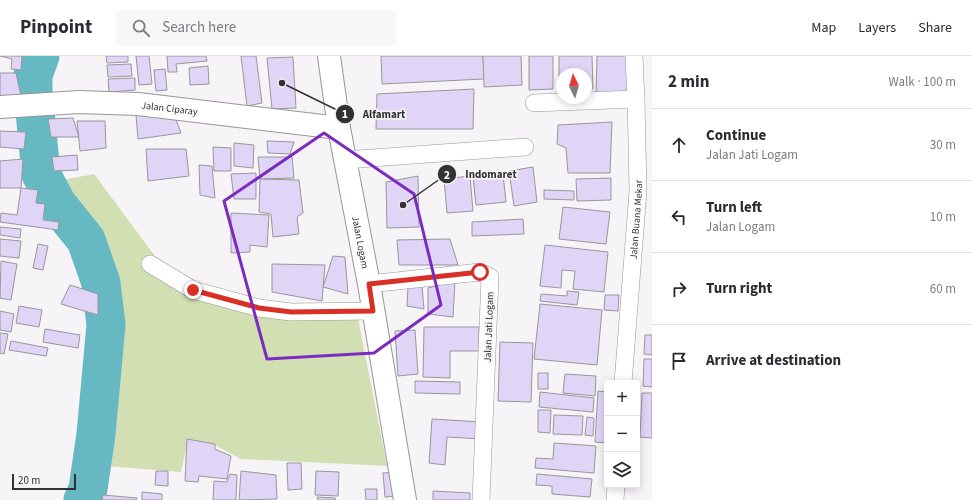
<!DOCTYPE html>
<html lang="en">
<head>
<meta charset="utf-8">
<style>
	:root { --surface:#fff; --page:#f7f7f7; --text:#2b2b33; --muted:#7c7c81; --line:#e1e1e2 }
	body { margin:0; font-family:"Source Sans 3",sans-serif; background:var(--page); color:var(--text) }
	.controls { position:absolute; right:12px; bottom:12px; display:grid; overflow:hidden; border-radius:4px; box-shadow:0 2px 10px #0003 }
	.controls button { width:36px; height:36px; display:grid; place-items:center; padding:0; border:0; border-bottom:1px solid var(--line); background:var(--surface); color:var(--text); font:20px sans-serif }
	.compass { position:absolute; left:556px; top:12px; width:36px; height:36px; border-radius:50%; background:var(--surface); box-shadow:0 2px 10px #0003; rotate:355deg }
	.scale { position:absolute; left:12px; bottom:10px; width:64px; box-sizing:border-box; padding-left:4px; border:2px solid #333233; border-top:0; font-size:11px; line-height:14px; white-space:nowrap; color:#333233; -webkit-text-stroke:3px #f6f4f6; paint-order:stroke }
	.stop { position:absolute; width:12px; height:12px; margin:-9px; border:3px solid #d93025; border-radius:50%; background:#fff }
	.stop.end { background:#d93025; border-color:#fff; box-shadow:0 1px 4px #0008 }
	.list { margin:0; padding:0; list-style:none }
	h2 { display:flex; justify-content:space-between; align-items:center; height:52px; margin:0; padding:0 16px; font-size:17px }
	h2 small { font-size:13px; font-weight:400; color:var(--muted) }
	.list li { display:grid; grid-template-columns:26px 1fr auto; gap:12px; align-items:center; box-sizing:border-box; height:72px; padding:0 16px; border-top:1px solid var(--line) }
	.list b { display:block; font-size:15px; white-space:nowrap }
	.list p { margin:0; font-size:13px; white-space:nowrap; color:var(--muted) }
	.list em { font-size:13px; font-style:normal; color:var(--muted) }
	.icon { flex:none; width:22px; height:22px; fill:none; stroke:currentColor; stroke-width:2; stroke-linecap:round; stroke-linejoin:round }
	.map { position:relative; flex:none; width:652px; height:444px; overflow:hidden }
	header { display:flex; align-items:center; gap:24px; box-sizing:border-box; height:56px; padding:0 20px; background:var(--surface); border-bottom:1px solid var(--line) }
	header strong { font-size:19px }
	nav { display:flex; gap:22px; margin-inline-start:auto; font-size:14px }
	.search { width:280px; height:36px; background:var(--page); display:flex; align-items:center; gap:10px; box-sizing:border-box; padding:0 14px; border-radius:4px; color:var(--muted); font-size:15px }
	main { display:flex }
	aside { flex:1; background:var(--surface) }
	.map>svg:first-child { display:block }
	.green { fill:#d2dfb2 }
	.lines { fill:none; stroke-linecap:round; stroke-linejoin:round }
	.river { stroke:#66b8c3; stroke-width:39 }
	.building { fill:#e0d4f7; stroke:#98979a }
	.street-casing { stroke:#989698; stroke-width:18 }
	.secondary-casing { stroke:#989698; stroke-width:24 }
	.street { stroke:#fff; stroke-width:17 }
	.secondary { stroke:#fff; stroke-width:22 }
	.route { stroke:#d93025; stroke-width:5 }
	.marked { fill:none; stroke:#7b2cbf; stroke-width:3; stroke-linejoin:round }
	.labels { text-anchor:middle; stroke-width:3.5; stroke-linejoin:round; paint-order:stroke }
	.street-label { font-size:10px; fill:#333233; stroke:#f6f4f6 }
	.leader { fill:none; stroke:#333233; stroke-width:1.5 }
	.callout-dot { fill:#333233; stroke:#f6f4f6; stroke-width:1.5 }
	.mark-label { font-size:12px; text-anchor:middle; font-weight:bold; fill:#fff }
	.callout-label { font-size:11px; text-anchor:middle; font-weight:bold; fill:#333233; stroke:#f6f4f6; stroke-width:3.5; stroke-linejoin:round; paint-order:stroke }
</style>
</head>
<body>
<header>
<strong>Pinpoint</strong>
<div class="search"><svg class="icon" aria-label="search" viewBox="0 0 24 24"><circle cx="10" cy="10" r="6"/><path d="M15 15l6 6"/></svg>Search here</div>
<nav><a>Map</a><a>Layers</a><a>Share</a></nav>
</header>
<main>
<div class="map">
<svg width="652" height="444" viewBox="0 0 652 444">
	<rect width="100%" height="100%" fill="#f6f4f6"/>
	<path class="green" d="M 94,118 L 155,200 L 214,239 L 357,257 L 387,410 L 241,403 L 215,389 L 188,384 L 181,416 L 106,410 L 107,310 L 114,232 L 84,170 L 57,125 Z"/>
	<g class="lines">
		<path class="river" d="M 40,0 L 33,19 L 33,35 L 41,118 L 57,148 L 86,184 L 101,227 L 106,269 L 96,378 L 88,433 L 83,444"/>
	</g>
	<g class="building">
		<path d="M 0,0 L 22,0 L 21,14 L 11,13 L 12,3 Z"/>
		<path d="M 106,0 L 128,0 L 128,6 L 107,7 Z"/>
		<path d="M 136,0 L 149,0 L 152,28 L 139,29 Z"/>
		<path d="M 167,0 L 206,0 L 207,5 L 176,8 L 177,16 L 168,16 Z"/>
		<path d="M 241,0 L 256,0 L 262,47 L 247,50 Z"/>
		<path d="M 381,0 L 483,0 L 484,23 L 382,28 Z"/>
		<path d="M 483,0 L 521,0 L 522,29 L 484,31 Z"/>
		<path d="M 529,0 L 553,0 L 553,33 L 529,34 Z"/>
		<path d="M 559,0 L 592,0 L 593,33 L 586,33 L 586,18 L 562,18 L 562,34 L 559,34 Z"/>
		<path d="M 597,0 L 628,0 L 627,42 L 596,41 Z"/>
		<path d="M 293,1 L 296,52 L 272,53 L 267,2 Z"/>
		<path d="M 131,8 L 132,20 L 108,21 L 107,9 Z"/>
		<path d="M 208,10 L 209,28 L 190,29 L 189,12 Z"/>
		<path d="M 165,13 L 167,34 L 156,35 L 154,14 Z"/>
		<path d="M 0,17 L 16,17 L 21,40 L 0,42 Z"/>
		<path d="M 135,22 L 135,34 L 109,36 L 108,23 Z"/>
		<path d="M 474,33 L 473,73 L 376,73 L 377,38 Z"/>
		<path d="M 173,56 L 181,77 L 138,83 L 136,59 Z"/>
		<path d="M 73,62 L 79,81 L 51,81 L 48,63 Z"/>
		<path d="M 77,65 L 105,65 L 106,92 L 80,95 Z"/>
		<path d="M 612,66 L 610,117 L 568,117 L 566,92 L 557,88 L 558,69 Z"/>
		<path d="M 0,75 L 26,76 L 24,93 L 0,91 Z"/>
		<path d="M 267,85 L 294,86 L 290,98 L 268,97 Z"/>
		<path d="M 234,87 L 254,89 L 253,112 L 234,110 Z"/>
		<path d="M 213,91 L 231,92 L 231,115 L 214,115 Z"/>
		<path d="M 146,93 L 186,93 L 189,120 L 148,125 Z"/>
		<path d="M 77,99 L 78,114 L 54,115 L 52,101 Z"/>
		<path d="M 258,101 L 292,101 L 294,122 L 260,123 Z"/>
		<path d="M 23,103 L 21,132 L 0,132 L 0,105 Z"/>
		<path d="M 199,109 L 212,110 L 215,142 L 200,139 Z"/>
		<path d="M 533,111 L 537,146 L 514,150 L 509,115 Z"/>
		<path d="M 256,117 L 256,143 L 234,143 L 231,118 Z"/>
		<path d="M 503,118 L 506,146 L 476,149 L 473,121 Z"/>
		<path d="M 418,120 L 419,171 L 387,172 L 386,126 Z"/>
		<path d="M 470,120 L 473,155 L 447,157 L 444,123 Z"/>
		<path d="M 611,122 L 611,144 L 577,145 L 576,123 Z"/>
		<path d="M 260,123 L 299,124 L 303,157 L 297,161 L 299,178 L 273,181 L 271,158 L 259,156 Z"/>
		<path d="M 21,132 L 38,134 L 36,147 L 45,148 L 43,164 L 59,166 L 58,174 L 0,166 L 1,157 L 17,159 Z"/>
		<path d="M 544,134 L 574,135 L 574,144 L 544,143 Z"/>
		<path d="M 563,151 L 610,156 L 606,188 L 559,183 Z"/>
		<path d="M 231,157 L 269,159 L 267,191 L 250,189 L 250,196 L 231,197 Z"/>
		<path d="M 523,163 L 524,178 L 472,180 L 472,166 Z"/>
		<path d="M 0,171 L 21,173 L 20,182 L 0,179 Z"/>
		<path d="M 0,183 L 21,185 L 19,202 L 0,200 Z"/>
		<path d="M 450,183 L 458,209 L 399,209 L 397,184 Z"/>
		<path d="M 38,188 L 48,190 L 43,214 L 33,212 Z"/>
		<path d="M 545,189 L 608,196 L 604,236 L 573,233 L 575,215 L 562,214 L 561,232 L 540,230 Z"/>
		<path d="M 333,200 L 345,201 L 348,238 L 323,231 Z"/>
		<path d="M 1,205 L 17,208 L 11,244 L 0,242 Z"/>
		<path d="M 272,208 L 325,209 L 322,245 L 272,236 Z"/>
		<path d="M 455,225 L 453,261 L 428,258 L 428,232 Z"/>
		<path d="M 70,229 L 98,238 L 98,259 L 61,248 Z"/>
		<path d="M 408,230 L 422,230 L 424,253 L 407,250 Z"/>
		<path d="M 567,235 L 579,236 L 577,249 L 540,245 L 541,238 L 567,240 Z"/>
		<path d="M 605,239 L 619,239 L 618,255 L 604,254 Z"/>
		<path d="M 540,248 L 602,254 L 597,309 L 534,303 Z"/>
		<path d="M 19,250 L 42,254 L 39,271 L 16,267 Z"/>
		<path d="M 0,255 L 14,258 L 11,276 L 0,274 Z"/>
		<path d="M 424,271 L 479,271 L 479,295 L 450,295 L 450,322 L 423,321 Z"/>
		<path d="M 45,273 L 80,279 L 78,292 L 43,286 Z"/>
		<path d="M 415,274 L 418,318 L 398,320 L 395,275 Z"/>
		<path d="M 0,277 L 8,278 L 4,298 L 0,297 Z"/>
		<path d="M 645,279 L 652,279 L 652,299 L 644,298 Z"/>
		<path d="M 11,285 L 48,292 L 46,300 L 9,294 Z"/>
		<path d="M 500,286 L 533,287 L 531,346 L 498,345 Z"/>
		<path d="M 644,303 L 652,303 L 652,331 L 643,330 Z"/>
		<rect x="538" y="317" width="10" height="16"/>
		<path d="M 565,318 L 596,320 L 595,340 L 563,337 Z"/>
		<path d="M 415,325 L 460,326 L 460,338 L 415,337 Z"/>
		<path d="M 598,335 L 607,336 L 607,387 L 595,386 Z"/>
		<path d="M 540,336 L 594,342 L 593,356 L 539,351 Z"/>
		<path d="M 642,337 L 652,337 L 652,382 L 640,381 Z"/>
		<path d="M 538,354 L 551,354 L 550,377 L 538,376 Z"/>
		<path d="M 554,359 L 583,360 L 582,379 L 553,378 Z"/>
		<path d="M 587,361 L 594,362 L 593,380 L 585,379 Z"/>
		<path d="M 432,363 L 482,366 L 481,383 L 447,381 L 445,409 L 429,407 Z"/>
		<path d="M 187,383 L 215,388 L 215,393 L 231,400 L 227,423 L 199,420 L 198,426 L 185,425 Z"/>
		<path d="M 554,387 L 596,390 L 594,417 L 535,412 L 536,402 L 553,403 Z"/>
		<path d="M 287,407 L 301,407 L 302,433 L 288,434 Z"/>
		<path d="M 156,415 L 168,415 L 168,430 L 155,429 Z"/>
		<path d="M 241,415 L 276,419 L 277,443 L 239,444 Z"/>
		<path d="M 316,415 L 339,416 L 338,440 L 315,439 Z"/>
		<path d="M 395,416 L 397,440 L 385,441 L 383,417 Z"/>
		<path d="M 230,418 L 237,419 L 236,444 L 213,444 L 214,425 L 227,426 Z"/>
		<path d="M 537,418 L 592,423 L 590,441 L 552,438 L 552,430 L 536,429 Z"/>
		<path d="M 365,433 L 377,433 L 377,444 L 366,444 Z"/>
		<path d="M 433,435 L 470,437 L 470,444 L 433,444 Z"/>
		<path d="M 142,436 L 162,438 L 162,444 L 142,444 Z"/>
		<path d="M 103,439 L 137,442 L 136,444 L 102,444 Z"/>
		<path d="M 317,441 L 335,442 L 336,444 L 318,444 Z"/>
	</g>
	<g class="lines">
		<defs>
			<g id="street">
				<path d="M 534,47 L 636,43"/>
				<path d="M 345,104 L 525,91"/>
				<path d="M 150,208 L 193,234 L 259,252 L 291,256 L 373,255"/>
				<path d="M 369,228 L 480,216 L 490,221 L 481,444"/>
				<path id="s1" d="M 623,327 L 638,135 L 636,43 L 634,0"/>
				<path d="M 615,444 L 616,429"/>
			</g>
			<g id="secondary">
				<path id="s2" d="M 329,0 L 339,72 L 369,228 L 405,444"/>
				<path id="s3" d="M 0,51 L 79,46 L 138,48 L 339,72"/>
			</g>
		</defs>
		<use href="#street" class="street-casing"/>
		<use href="#secondary" class="secondary-casing"/>
		<use href="#street" class="street"/>
		<use href="#secondary" class="secondary"/>
	</g>
	<g class="lines">
		<path class="route" d="M 193,234 L 259,252 L 291,256 L 373,255 L 369,228 L 480,216"/>
	</g>
	<path class="marked" d="M 324,77 L 414,138 L 441,249 L 374,297 L 267,303 L 224,145 Z"/>
	<g class="labels">
		<g class="street-label">
			<text dy="4" stroke="none"><textPath href="#s3" startOffset="170">Jalan Ciparay</textPath></text>
			<text dy="4" stroke="none"><textPath href="#s1" startOffset="164">Jalan Buana Mekar</textPath></text>
			<text dy="4" stroke="none"><textPath href="#s2" startOffset="189">Jalan Logam</textPath></text>
			<text transform="translate(488 271) rotate(-88)" y="4">Jalan Jati Logam</text>
		</g>
	</g>
	<path class="leader" d="M282 27L345 58M403 149L447 118"/>
	<g class="callout-dot">
		<circle cx="282" cy="27" r="4"/>
		<circle cx="403" cy="149" r="4"/>
		<circle cx="345" cy="58" r="10"/>
		<circle cx="447" cy="118" r="10"/>
	</g>
	<g class="mark-label">
		<text x="345" y="62">1</text>
		<text x="447" y="123">2</text>
	</g>
	<g class="callout-label">
		<text x="384" y="62">Alfamart</text>
		<text x="491" y="122">Indomaret</text>
	</g>
</svg>
<div class="controls">
<button>+</button>
<button>−</button>
<button><svg class="icon" aria-label="layers" viewBox="0 0 24 24"><path d="M12 4l9 5-9 5-9-5zM3 14l9 5 9-5"/></svg></button>
</div>
<svg class="compass" viewBox="-18 -18 36 36"><path d="M0-13l5 13h-10z" fill="#e53935"/><path d="M0 13l5-13h-10z" fill="#7c7c81"/></svg>
<div class="scale">20 m</div>
<div class="stop" style="left:480px;top:216px"></div>
<div class="stop end" style="left:193px;top:234px"></div>
</div>
<aside>
<h2>2 min<small>Walk · 100 m</small></h2>
<ul class="list">
<li><svg class="icon" aria-label="ahead" viewBox="0 0 24 24"><path d="M12 20V5M6 11l6-6 6 6"/></svg><div><b>Continue</b><p>Jalan Jati Logam</p></div><em>30 m</em></li>
<li><svg class="icon" aria-label="left" viewBox="0 0 24 24"><path d="M17 20v-9H6M10 6l-5 5 5 5"/></svg><div><b>Turn left</b><p>Jalan Logam</p></div><em>10 m</em></li>
<li><svg class="icon" aria-label="right" viewBox="0 0 24 24"><path d="M7 20v-9h11M14 6l5 5-5 5"/></svg><div><b>Turn right</b></div><em>60 m</em></li>
<li><svg class="icon" aria-label="arrive" viewBox="0 0 24 24"><path d="M6 21V4h12l-3 4 3 4H6"/></svg><div><b>Arrive at destination</b></div></li>
</ul>
</aside>
</main>
</body>
</html>
